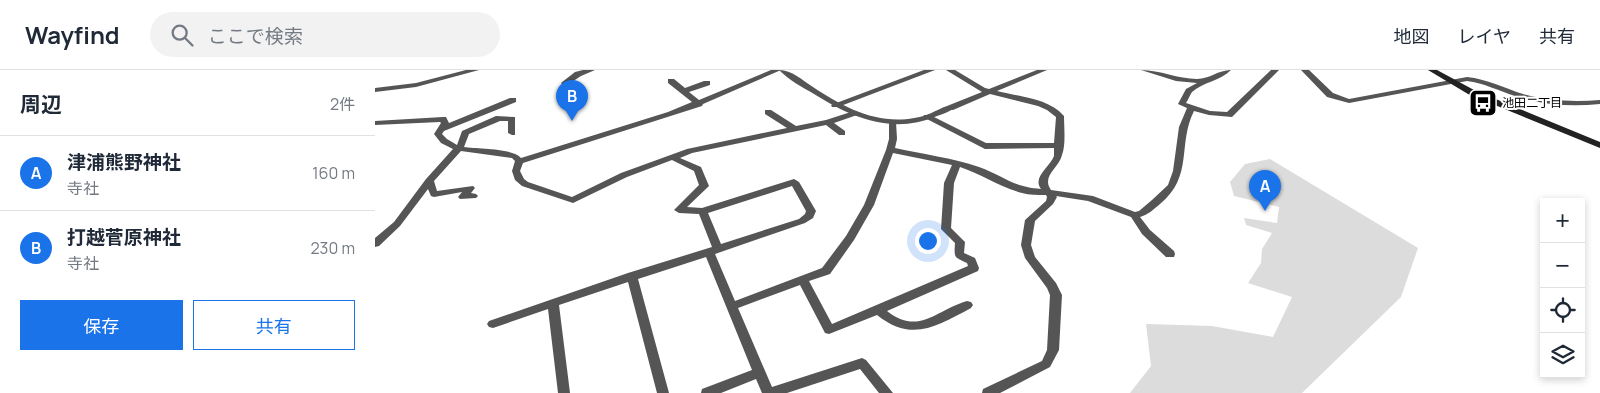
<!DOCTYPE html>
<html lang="ja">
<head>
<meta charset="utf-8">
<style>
	:root { --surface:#fff; --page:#f2f2f3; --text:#1f2937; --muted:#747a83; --line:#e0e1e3; --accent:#1a73e8 }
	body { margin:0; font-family:Manrope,"Noto Sans JP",sans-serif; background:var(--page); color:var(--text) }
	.controls { position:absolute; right:15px; bottom:15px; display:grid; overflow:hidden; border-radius:0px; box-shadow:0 2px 8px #0003 }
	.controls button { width:45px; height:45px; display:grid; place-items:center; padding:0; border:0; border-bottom:1px solid var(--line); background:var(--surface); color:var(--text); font:25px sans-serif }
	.you { position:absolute; left:552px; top:170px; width:18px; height:18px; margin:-12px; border:4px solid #fff; border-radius:50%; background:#1a73e8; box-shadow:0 0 0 8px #1a73e833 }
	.badge { display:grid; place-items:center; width:32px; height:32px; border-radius:50%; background:var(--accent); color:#fff; font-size:16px; font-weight:700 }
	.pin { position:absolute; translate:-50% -41px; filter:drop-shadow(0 1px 2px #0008) }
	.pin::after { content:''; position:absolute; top:26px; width:18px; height:15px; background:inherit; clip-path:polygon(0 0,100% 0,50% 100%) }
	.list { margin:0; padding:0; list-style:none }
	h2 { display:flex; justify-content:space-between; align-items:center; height:65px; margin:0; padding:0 20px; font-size:21px }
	h2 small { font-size:16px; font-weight:400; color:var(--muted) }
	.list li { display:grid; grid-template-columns:32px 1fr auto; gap:15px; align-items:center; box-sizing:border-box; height:75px; padding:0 20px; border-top:1px solid var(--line) }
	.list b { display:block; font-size:19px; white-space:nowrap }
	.list p { margin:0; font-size:16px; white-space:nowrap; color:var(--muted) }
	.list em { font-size:16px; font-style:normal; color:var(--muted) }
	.actions { display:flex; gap:10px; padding:15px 20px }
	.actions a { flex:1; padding:11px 0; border:1px solid var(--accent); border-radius:0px; text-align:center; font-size:18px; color:var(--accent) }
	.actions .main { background:var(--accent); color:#fff }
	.icon { flex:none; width:28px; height:28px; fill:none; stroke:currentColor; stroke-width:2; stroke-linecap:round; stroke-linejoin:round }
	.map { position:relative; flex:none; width:1225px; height:323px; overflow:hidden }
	header { display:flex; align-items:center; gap:30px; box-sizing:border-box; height:70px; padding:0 25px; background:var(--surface); border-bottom:1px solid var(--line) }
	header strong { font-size:24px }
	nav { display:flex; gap:28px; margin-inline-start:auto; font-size:18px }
	.search { width:350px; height:45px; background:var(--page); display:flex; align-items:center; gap:12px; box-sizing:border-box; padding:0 18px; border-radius:28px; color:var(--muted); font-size:19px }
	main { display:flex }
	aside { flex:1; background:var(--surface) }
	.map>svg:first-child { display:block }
	.green { fill:#dcdcdc }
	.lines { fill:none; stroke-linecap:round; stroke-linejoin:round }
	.minor { fill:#555; fill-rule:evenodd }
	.tertiary { fill:#555; fill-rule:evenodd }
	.secondary { fill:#222; fill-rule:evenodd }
	.labels { text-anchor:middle; stroke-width:4; stroke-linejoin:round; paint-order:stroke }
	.far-poi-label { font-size:12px; fill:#000; stroke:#fff; text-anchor:start }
</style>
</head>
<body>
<header>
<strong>Wayfind</strong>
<div class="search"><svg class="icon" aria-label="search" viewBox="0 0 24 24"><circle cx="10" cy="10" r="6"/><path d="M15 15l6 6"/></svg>ここで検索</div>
<nav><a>地図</a><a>レイヤ</a><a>共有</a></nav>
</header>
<main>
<aside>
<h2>周辺<small>2件</small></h2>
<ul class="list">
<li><span class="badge">A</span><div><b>津浦熊野神社</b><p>寺社</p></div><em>160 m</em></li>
<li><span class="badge">B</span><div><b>打越菅原神社</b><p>寺社</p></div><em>230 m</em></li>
</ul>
<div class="actions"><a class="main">保存</a><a>共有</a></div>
</aside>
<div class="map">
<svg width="1225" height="323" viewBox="0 0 1225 323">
	<rect width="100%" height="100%" fill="#fff"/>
	<path class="green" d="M 895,89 L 1043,178 L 1026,227 L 927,323 L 755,323 L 776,296 L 771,254 L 837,256 L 898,267 L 917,227 L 873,213 L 886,193 L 887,179 L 897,163 L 871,155 L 869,148 L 902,153 L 904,137 L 859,126 L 855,112 L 870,94 Z"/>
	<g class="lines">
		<g class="minor">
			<path d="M 91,0 L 104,0 L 41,17 L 0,22 L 0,18 L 41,13 Z"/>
			<path d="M 208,0 L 220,0 L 206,6 L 195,13 L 201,18 L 201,22 L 195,22 L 186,13 L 200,2 Z"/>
			<path d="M 396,0 L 406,0 L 328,34 L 327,36 L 148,93 L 145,101 L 149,109 L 153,112 L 197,127 L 246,103 L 312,79 L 412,58 L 390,44 L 390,40 L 396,40 L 421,56 L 451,50 L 479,41 L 482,41 L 482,45 L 459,53 L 470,61 L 470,65 L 464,65 L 451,55 L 317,83 L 305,88 L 326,97 L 334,116 L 312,137 L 327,138 L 419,109 L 424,112 L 441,141 L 438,148 L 430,153 L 340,184 L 360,231 L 447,198 L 471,166 L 489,135 L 511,80 L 514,69 L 514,50 L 520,50 L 521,52 L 522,69 L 520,78 C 548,84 577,88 604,97 C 629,106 637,117 666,119 C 657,107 675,97 679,86 C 679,83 679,80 679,78 L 610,79 L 548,47 L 549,45 L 555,45 L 611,73 L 679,73 L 681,47 L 672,40 L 663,36 L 615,24 L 578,40 L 572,40 L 572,36 L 607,22 L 571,0 L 580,0 L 610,18 L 614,19 L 662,0 L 672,0 L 622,21 C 645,27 673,28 689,46 C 689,58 691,74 687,85 C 684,98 666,106 676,120 L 718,126 L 760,142 L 764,141 L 777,130 L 793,115 L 798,101 L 804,57 L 812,38 L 803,34 L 811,19 L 822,13 L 801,11 L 766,0 C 785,0 803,9 822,9 C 835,9 843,0 856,0 C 845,11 828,12 817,22 C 815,25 813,30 811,33 L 835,41 L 852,42 L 896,0 L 904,0 L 857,47 L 834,45 L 819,41 C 802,75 819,106 785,134 C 779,139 773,145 765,147 L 775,160 L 799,181 L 800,184 L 799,187 L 791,187 L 767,164 L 756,147 L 713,131 L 681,126 L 682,127 L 678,134 L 660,151 L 656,175 L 660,187 L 681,213 L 687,225 L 684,280 L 675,297 L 625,323 L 607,323 L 608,319 L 667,291 L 672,280 L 675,225 L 672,218 L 650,188 L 646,175 L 650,150 L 671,131 L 672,127 L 671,125 C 663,125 654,125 647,123 C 625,117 606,104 585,97 L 579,113 L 576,158 L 590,172 L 589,183 L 600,188 L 604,198 L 603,201 L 512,241 C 544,266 561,240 592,231 L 596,232 L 598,235 L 596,238 C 562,256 537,273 502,245 L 454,264 L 450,263 L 425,215 L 363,238 L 397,317 L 487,288 L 491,290 L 518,323 L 504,323 L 485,299 L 412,323 L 387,323 L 381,309 L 346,323 L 326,323 L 327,319 L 377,300 L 331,187 L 263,209 L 294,323 L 282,323 L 253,212 L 184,235 L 195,323 L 183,323 L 173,239 L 118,258 L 114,257 L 112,254 L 114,251 L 253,203 L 337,177 L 324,144 L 304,143 L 299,140 L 324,115 L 319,101 L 297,90 L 252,107 L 198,133 L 147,116 L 140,110 L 137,101 L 140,91 L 137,88 L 86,81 L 59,111 L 62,121 L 98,116 L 100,118 L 96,123 L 101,124 L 103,126 L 101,128 L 85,129 L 83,127 L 87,122 L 59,127 L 56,126 L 53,119 L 25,156 L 4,176 L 0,177 L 0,168 L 19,152 L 51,109 L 78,79 L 66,73 L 59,64 L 66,53 L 65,52 L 0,55 L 0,51 L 68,47 L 71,47 L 74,53 L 135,28 L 141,28 L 141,32 L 69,61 L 67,64 L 72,69 L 82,75 L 87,61 L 121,46 L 140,47 L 140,65 L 137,65 L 133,63 L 133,51 L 125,51 L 94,64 L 89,77 C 102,79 138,78 146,88 L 293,42 L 317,32 L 293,13 L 293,9 L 299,9 L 310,18 L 329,11 L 335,11 L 335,15 L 314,22 L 324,30 ZM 518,83 L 577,95 L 569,113 L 566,159 L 580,173 C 579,188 579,187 592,193 L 593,196 L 457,254 L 434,211 L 455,204 L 479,170 L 499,135 ZM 417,116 L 431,141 L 430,144 L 424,149 L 346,174 L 333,143 Z"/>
			<path d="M 549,0 L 560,0 L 463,37 L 457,37 L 456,35 Z"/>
			<path d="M 926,0 L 934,0 L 958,23 L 974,29 L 1092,7 C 1112,9 1129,18 1148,24 C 1173,31 1199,32 1225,30 L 1225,34 C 1196,37 1168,35 1140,26 C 1124,21 1109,13 1092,11 L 974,33 L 952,27 Z"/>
		</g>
		<path class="tertiary" d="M 404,0 C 417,0 427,10 438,17 C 468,37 502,55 539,48 C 551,47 561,40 572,36 L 575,36 L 579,38 C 574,42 568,44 562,46 C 518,65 477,48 439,24 C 427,17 414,10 404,0 Z"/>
		<path class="secondary" d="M 1053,0 L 1062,0 L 1099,20 L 1225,72 L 1225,78 L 1093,24 Z"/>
	</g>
	<defs>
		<symbol id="bus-square" viewBox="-11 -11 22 22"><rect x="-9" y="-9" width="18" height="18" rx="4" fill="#000" stroke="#fff"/><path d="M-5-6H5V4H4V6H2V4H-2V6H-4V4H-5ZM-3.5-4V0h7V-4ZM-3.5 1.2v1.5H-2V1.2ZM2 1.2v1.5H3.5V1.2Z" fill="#fff"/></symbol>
	</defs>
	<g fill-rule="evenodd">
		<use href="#bus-square" x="1092" y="17" width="32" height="32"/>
	</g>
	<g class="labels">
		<g class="far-poi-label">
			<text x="1127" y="37">池田二丁目</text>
		</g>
	</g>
</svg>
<div class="controls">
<button>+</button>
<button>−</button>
<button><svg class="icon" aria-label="locate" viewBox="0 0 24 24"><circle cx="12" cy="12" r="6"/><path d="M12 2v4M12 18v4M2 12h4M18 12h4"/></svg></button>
<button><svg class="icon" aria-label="layers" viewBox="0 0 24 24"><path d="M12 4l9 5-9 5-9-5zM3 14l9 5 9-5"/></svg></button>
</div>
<div class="you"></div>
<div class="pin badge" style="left:890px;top:141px">A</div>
<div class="pin badge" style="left:197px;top:51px">B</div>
</div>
</main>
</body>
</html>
